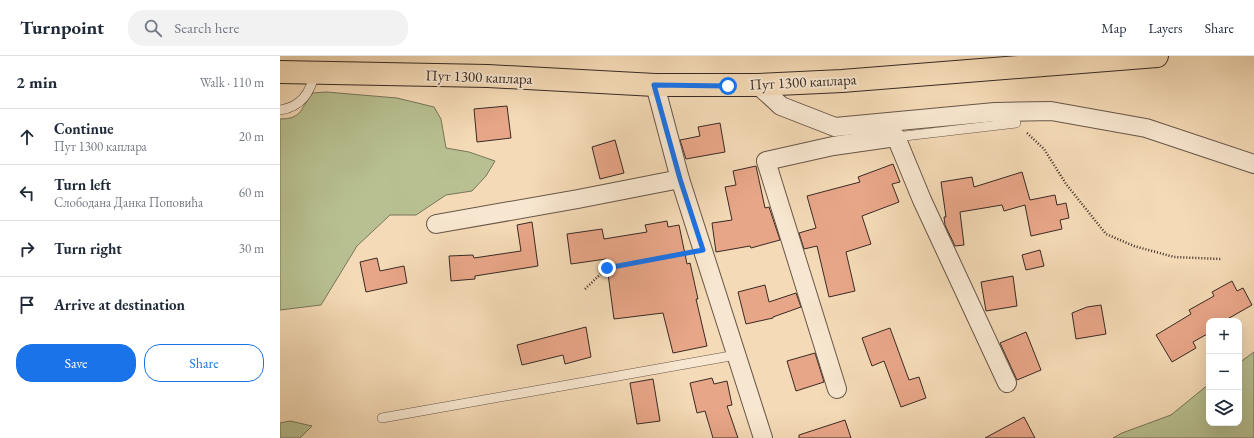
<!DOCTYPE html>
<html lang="en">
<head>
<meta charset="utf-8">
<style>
	:root { --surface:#fff; --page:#f2f2f3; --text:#1f2937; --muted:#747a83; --line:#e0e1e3; --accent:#1a73e8 }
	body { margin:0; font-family:"EB Garamond",serif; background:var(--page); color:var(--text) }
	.controls { position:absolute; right:12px; bottom:12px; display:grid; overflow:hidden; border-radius:8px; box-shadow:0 4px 16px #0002 }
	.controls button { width:36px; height:36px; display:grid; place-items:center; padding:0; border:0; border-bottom:1px solid var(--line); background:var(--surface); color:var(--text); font:20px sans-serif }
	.stop { position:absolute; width:12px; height:12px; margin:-9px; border:3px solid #1a73e8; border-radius:50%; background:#fff }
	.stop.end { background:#1a73e8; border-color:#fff; box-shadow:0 1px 4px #0008 }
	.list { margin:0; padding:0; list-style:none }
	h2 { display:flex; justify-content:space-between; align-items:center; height:52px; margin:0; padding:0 16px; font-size:17px }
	h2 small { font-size:13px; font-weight:400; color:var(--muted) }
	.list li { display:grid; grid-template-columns:26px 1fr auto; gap:12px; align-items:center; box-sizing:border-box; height:56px; padding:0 16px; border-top:1px solid var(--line) }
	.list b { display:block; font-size:15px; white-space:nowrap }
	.list p { margin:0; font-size:13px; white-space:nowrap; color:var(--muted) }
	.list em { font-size:13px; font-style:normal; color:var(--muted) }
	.actions { display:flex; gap:8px; padding:12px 16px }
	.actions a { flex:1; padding:9px 0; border:1px solid var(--accent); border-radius:16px; text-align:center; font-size:14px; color:var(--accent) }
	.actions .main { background:var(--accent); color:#fff }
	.icon { flex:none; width:22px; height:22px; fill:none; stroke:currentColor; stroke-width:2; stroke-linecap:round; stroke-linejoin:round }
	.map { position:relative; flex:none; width:974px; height:382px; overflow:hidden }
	header { display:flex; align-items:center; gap:24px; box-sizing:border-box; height:56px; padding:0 20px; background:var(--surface); border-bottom:1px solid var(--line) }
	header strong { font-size:19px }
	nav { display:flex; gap:22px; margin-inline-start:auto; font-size:14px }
	.search { width:280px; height:36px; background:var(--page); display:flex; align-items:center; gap:10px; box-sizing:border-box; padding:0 14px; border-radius:16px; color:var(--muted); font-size:15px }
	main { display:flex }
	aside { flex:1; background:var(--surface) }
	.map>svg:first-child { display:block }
	.green { fill:#b8c091; stroke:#78755a }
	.building { fill:#e8a688; stroke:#392a23 }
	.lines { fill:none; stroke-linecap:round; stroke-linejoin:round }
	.service-casing { stroke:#685648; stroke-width:10 }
	.minor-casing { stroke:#685648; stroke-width:20 }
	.primary-casing { stroke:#392a23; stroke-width:24 }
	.path { stroke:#392a23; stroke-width:2.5; stroke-dasharray:1 2; stroke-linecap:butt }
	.service { stroke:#f8e7d0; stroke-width:9 }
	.minor { stroke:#f8e7d0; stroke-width:18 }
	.primary { stroke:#f4dab6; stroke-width:22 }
	.route { stroke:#1a73e8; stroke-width:5 }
	.labels { text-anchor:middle; stroke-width:4; stroke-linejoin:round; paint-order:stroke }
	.street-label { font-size:15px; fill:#392a23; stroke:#f8e7d0 }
</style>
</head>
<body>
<header>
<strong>Turnpoint</strong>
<div class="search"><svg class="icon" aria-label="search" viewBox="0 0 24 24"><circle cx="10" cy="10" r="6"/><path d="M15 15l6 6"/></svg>Search here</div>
<nav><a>Map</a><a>Layers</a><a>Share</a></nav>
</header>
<main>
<aside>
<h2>2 min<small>Walk · 110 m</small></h2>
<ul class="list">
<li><svg class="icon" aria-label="ahead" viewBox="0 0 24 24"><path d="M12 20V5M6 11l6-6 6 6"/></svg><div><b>Continue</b><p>Пут 1300 каплара</p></div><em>20 m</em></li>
<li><svg class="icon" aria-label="left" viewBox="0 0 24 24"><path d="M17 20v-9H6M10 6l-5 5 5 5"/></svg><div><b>Turn left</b><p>Слободана Данка Поповића</p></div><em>60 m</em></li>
<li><svg class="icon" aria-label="right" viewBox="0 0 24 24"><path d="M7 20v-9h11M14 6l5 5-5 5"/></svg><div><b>Turn right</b></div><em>30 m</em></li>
<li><svg class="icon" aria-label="arrive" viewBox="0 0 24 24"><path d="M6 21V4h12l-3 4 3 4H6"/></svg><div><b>Arrive at destination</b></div></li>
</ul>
<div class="actions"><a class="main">Save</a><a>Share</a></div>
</aside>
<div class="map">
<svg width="974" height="382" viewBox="0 0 974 382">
	<rect width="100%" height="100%" fill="#f4dab6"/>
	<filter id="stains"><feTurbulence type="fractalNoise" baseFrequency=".005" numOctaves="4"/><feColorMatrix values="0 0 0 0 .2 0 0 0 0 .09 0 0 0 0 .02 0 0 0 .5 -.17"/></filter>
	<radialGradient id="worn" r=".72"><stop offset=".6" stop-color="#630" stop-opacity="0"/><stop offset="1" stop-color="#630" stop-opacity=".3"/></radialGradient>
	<g class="green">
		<path d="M 46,36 L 117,42 L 154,51 L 161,63 L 166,92 L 189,96 L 215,105 L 206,120 L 192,135 L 166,139 L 136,159 L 110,159 L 77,190 L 41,249 L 0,254 L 0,63 C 23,63 20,52 33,37 Z"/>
		<path d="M 974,296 L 974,382 L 833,382 L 842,377 L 891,359 L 929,328 L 929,367 L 959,367 L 959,307 Z"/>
		<path d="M 10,365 L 32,370 L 20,382 L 0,382 L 0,367 Z"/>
	</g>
	<g class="building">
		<path d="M 227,50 L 231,82 L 197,86 L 194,53 Z"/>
		<path d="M 440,67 L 445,96 L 406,103 L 400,84 L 420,80 L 418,71 Z"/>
		<path d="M 335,84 L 344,117 L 320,123 L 312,91 Z"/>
		<path d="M 613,108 L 620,126 L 612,128 L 619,146 L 582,160 L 591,188 L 566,196 L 575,235 L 549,241 L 537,190 L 524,193 L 519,177 L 536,172 L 527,140 L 580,126 L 578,121 Z"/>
		<path d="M 476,110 L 485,152 L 489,151 L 500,184 L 471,192 L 470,190 L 436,196 L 432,167 L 452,164 L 445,131 L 456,129 L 453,115 Z"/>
		<path d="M 742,116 L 750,144 L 775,139 L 777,149 L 786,147 L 789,162 L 780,164 L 782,173 L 751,180 L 745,149 L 724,155 L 722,149 L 680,156 L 684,189 L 675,190 L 665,169 L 664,161 L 666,161 L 661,126 L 692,121 L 694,131 Z"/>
		<path d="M 387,165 L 388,171 L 399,169 L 407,208 L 410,207 L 418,243 L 416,243 L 427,290 L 393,297 L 383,257 L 334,263 L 326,203 L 291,208 L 287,178 L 322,173 L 324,183 L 367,176 L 365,169 Z"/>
		<path d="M 252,166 L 258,210 L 195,220 L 195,223 L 171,225 L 169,200 L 193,199 L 194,202 L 241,195 L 237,169 Z"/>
		<path d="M 760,194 L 764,210 L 746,214 L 742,199 Z"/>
		<path d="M 97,202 L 100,215 L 124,210 L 127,227 L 86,236 L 80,206 Z"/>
		<path d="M 733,220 L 737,250 L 706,255 L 701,226 Z"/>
		<path d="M 952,225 L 957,235 L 963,232 L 972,249 L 944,265 L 929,265 L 929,277 L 913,286 L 916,292 L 892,306 L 876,279 L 911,258 L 909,254 L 934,240 L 932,236 Z"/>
		<path d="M 485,229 L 489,246 L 516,237 L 521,251 L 493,261 L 493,262 L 466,268 L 458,236 Z"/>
		<path d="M 821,249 L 826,278 L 796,283 L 792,257 L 807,251 Z"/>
		<path d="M 306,271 L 311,301 L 285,308 L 283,299 L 242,309 L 237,289 Z"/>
		<path d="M 610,272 L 629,324 L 639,321 L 646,342 L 621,351 L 604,305 L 592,310 L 582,282 Z"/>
		<path d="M 746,276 L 761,314 L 737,324 L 720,287 Z"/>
		<path d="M 535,297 L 544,326 L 516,335 L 507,305 Z"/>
		<path d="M 432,322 L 434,328 L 447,325 L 452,349 L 447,350 L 458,382 L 433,382 L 425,355 L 417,357 L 410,327 Z"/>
		<path d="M 373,323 L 380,365 L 357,368 L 350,327 Z"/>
		<path d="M 744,361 L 755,382 L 705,382 Z"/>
		<path d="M 565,364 L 571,382 L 519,382 L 519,379 Z"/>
	</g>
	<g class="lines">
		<defs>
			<g id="service">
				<path d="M 0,54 C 21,51 30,37 35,17"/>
				<path d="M 616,81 L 736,67"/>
				<path d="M 102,362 L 456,299"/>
			</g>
			<g id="minor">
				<path d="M 375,29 L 400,123 L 483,382"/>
				<path d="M 478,29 L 501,50 L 555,71 L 715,56 L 771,55 L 866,72 L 974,108"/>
				<path d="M 156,168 L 298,143 L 400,123"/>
				<path d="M 557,333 L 486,105 L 553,90 L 616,81 L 642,144 L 727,327"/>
			</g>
			<path id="primary" d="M 0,16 L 208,20 L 375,29 L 478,29 L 562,25 L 877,0"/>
		</defs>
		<use href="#service" class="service-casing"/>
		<use href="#minor" class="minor-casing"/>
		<use href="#primary" class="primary-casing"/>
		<g class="path">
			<path d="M 747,77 L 764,93 L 786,128 L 826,178 L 854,190 L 894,201 L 942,203"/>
			<path d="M 305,233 L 327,212 L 405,197"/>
		</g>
		<use href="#service" class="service"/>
		<use href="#minor" class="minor"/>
		<use href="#primary" class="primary"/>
	</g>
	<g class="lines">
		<path class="route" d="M 327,212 L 423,194 L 400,123 L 374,29 L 448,30"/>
	</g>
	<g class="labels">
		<g class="street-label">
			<text transform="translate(199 21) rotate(2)" y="5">Пут 1300 каплара</text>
			<text transform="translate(523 26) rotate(-3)" y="5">Пут 1300 каплара</text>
		</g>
	</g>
	<rect width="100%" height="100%" filter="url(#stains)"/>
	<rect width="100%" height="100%" fill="url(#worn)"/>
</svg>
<div class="controls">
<button>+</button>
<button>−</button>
<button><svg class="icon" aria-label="layers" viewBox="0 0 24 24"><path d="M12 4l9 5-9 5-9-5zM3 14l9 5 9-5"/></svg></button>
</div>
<div class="stop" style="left:448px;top:30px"></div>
<div class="stop end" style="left:327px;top:212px"></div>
</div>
</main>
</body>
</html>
